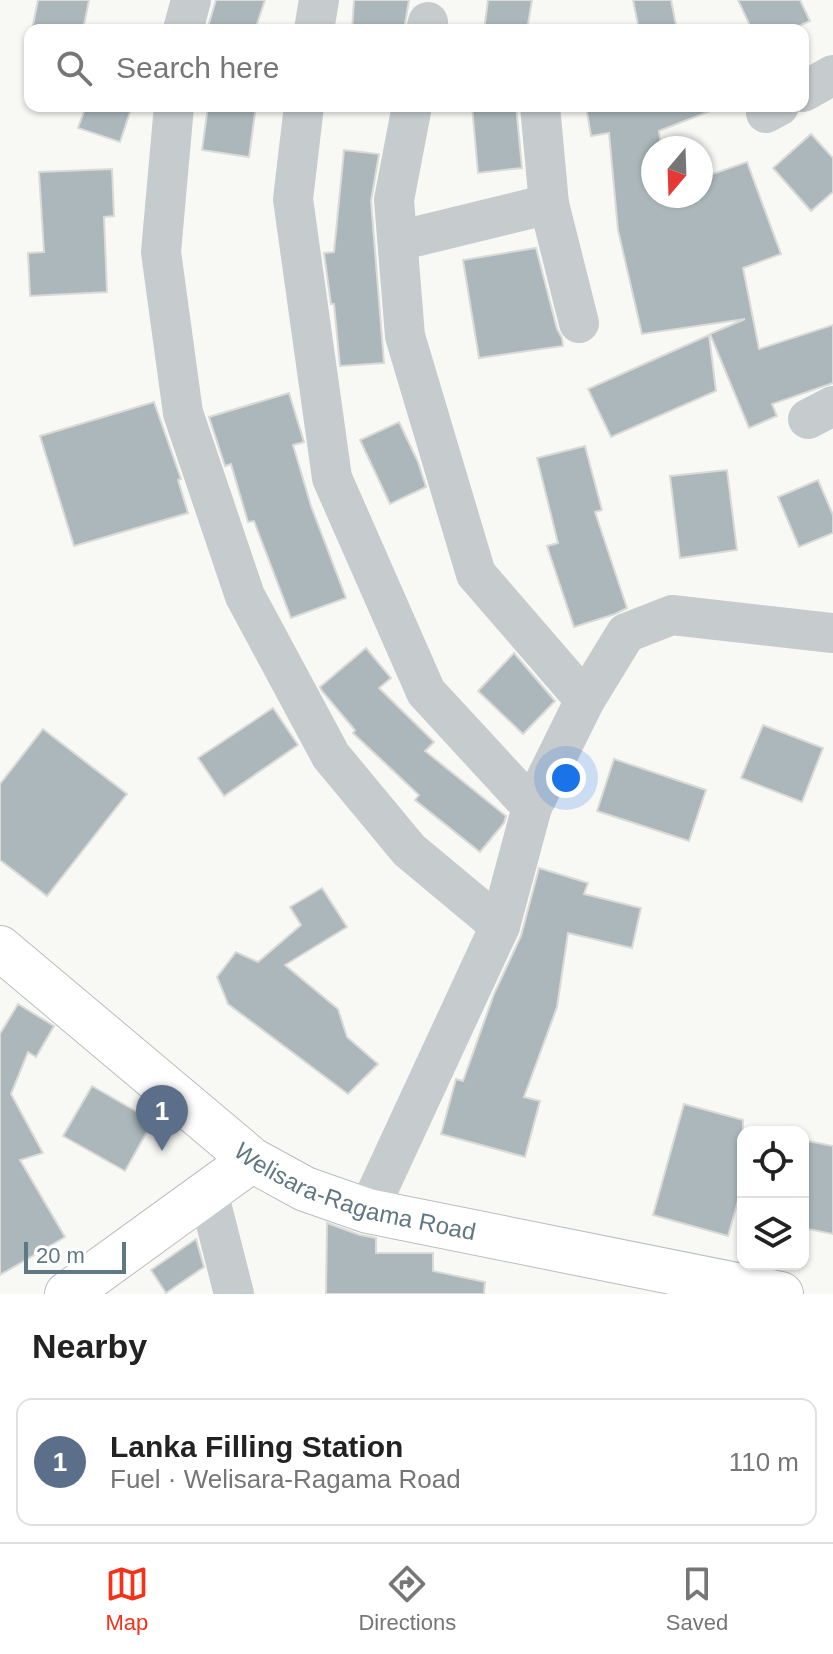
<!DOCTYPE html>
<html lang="en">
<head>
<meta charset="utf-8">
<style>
	:root { --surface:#fff; --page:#f2f2f2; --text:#222; --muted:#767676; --line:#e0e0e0; --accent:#f53118 }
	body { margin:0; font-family:Helvetica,sans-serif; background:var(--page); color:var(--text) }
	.controls { position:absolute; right:24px; bottom:24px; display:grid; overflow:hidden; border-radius:16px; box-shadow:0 2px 6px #0004 }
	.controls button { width:72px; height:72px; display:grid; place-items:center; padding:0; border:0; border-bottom:2px solid var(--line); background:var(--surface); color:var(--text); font:40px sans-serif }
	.compass { position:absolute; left:641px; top:136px; width:72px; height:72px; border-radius:50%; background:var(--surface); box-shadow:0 2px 6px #0004; rotate:199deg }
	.scale { position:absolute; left:24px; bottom:20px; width:102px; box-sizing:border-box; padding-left:8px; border:4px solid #607883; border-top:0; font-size:22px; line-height:28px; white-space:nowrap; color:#607883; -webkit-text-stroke:6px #fff; paint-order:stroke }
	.you { position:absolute; left:566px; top:778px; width:28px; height:28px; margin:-20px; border:6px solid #fff; border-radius:50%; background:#1a73e8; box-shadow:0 0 0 12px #1a73e833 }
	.badge { display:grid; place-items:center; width:52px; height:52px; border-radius:50%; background:var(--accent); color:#fff; font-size:26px; font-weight:700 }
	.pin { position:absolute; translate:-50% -66px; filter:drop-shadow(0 2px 4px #0008) }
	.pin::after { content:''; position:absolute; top:42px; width:28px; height:24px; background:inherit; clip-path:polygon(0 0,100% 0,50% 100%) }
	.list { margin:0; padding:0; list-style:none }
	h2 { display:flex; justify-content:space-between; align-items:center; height:104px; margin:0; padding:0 32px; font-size:34px }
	h2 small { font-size:26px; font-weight:400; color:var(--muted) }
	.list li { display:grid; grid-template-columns:52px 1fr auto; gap:24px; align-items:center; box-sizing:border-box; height:128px; margin:0 16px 16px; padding:0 16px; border:2px solid var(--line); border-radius:16px }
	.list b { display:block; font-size:30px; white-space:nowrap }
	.list p { margin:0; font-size:26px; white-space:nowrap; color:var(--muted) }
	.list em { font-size:26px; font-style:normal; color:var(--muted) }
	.icon { flex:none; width:44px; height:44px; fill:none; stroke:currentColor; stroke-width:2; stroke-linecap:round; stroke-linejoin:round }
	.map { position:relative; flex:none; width:833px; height:1294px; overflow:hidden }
	.search { position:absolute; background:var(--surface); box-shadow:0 2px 6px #0004; left:24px; right:24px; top:24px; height:88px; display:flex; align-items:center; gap:20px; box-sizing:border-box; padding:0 28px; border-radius:16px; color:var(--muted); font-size:30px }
	.sheet { height:248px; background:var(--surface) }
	nav { display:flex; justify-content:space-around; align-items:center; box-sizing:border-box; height:112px; border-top:2px solid var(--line); background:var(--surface); font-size:22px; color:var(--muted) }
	nav a { display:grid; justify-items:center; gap:4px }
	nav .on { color:var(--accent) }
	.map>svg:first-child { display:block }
	.building { fill:#abb7bb; stroke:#dadad7; stroke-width:2 }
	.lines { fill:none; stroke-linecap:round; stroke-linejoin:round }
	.primary-casing { stroke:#b8bec1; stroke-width:46 }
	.street { stroke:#c6cbce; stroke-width:40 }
	.primary { stroke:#fff; stroke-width:44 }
	.labels { text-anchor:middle; stroke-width:8; stroke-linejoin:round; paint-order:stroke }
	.street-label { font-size:24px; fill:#607883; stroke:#fff }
</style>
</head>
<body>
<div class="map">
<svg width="833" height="1294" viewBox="0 0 833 1294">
	<rect width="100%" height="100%" fill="#f8f8f5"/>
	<g class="building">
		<path d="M 38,0 L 89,0 L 83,30 L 32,30 Z"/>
		<path d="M 216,0 L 265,0 L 255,30 L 207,30 Z"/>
		<path d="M 354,0 L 409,0 L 404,30 L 352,30 Z"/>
		<path d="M 488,0 L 532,0 L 527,30 L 484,30 Z"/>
		<path d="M 633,0 L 671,0 L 677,30 L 639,30 Z"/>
		<path d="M 738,0 L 800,0 L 810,21 L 790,30 L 752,30 Z"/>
		<path d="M 86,106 L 132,106 L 120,142 L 78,128 Z"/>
		<path d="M 208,106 L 256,106 L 249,157 L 202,150 Z"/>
		<path d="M 472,106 L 516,106 L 522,168 L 478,173 Z"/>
		<path d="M 586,106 L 717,106 L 718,108 L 659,131 L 661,148 L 653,148 L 653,196 L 701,196 L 701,178 L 747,162 L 781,254 L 743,268 L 759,349 L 833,325 L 833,383 L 772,404 L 777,416 L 749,428 L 710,334 L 745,319 L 642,334 L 618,230 L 609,133 L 591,136 Z"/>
		<path d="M 811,134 L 833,158 L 833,192 L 811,211 L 773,168 Z"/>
		<path d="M 344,150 L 379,154 L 371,201 L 384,363 L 340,366 L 334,304 L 331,304 L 324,253 L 334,252 Z"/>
		<path d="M 112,169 L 114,216 L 104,217 L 107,292 L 30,296 L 28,253 L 44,252 L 39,172 Z"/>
		<path d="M 536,248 L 557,329 L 562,338 L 563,346 L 479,358 L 463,260 Z"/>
		<path d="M 709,335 L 716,391 L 611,437 L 588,389 Z"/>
		<path d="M 289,393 L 304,442 L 293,445 L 311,506 L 346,598 L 291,618 L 254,521 L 248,522 L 231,464 L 225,466 L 209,417 Z"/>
		<path d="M 154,402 L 181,479 L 178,480 L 188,513 L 74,546 L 40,436 Z"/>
		<path d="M 399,422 L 418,462 L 426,487 L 390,504 L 360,440 Z"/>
		<path d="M 585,446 L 602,510 L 595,512 L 627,608 L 615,614 L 574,627 L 547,546 L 558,543 L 537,458 Z"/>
		<path d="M 727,470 L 737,550 L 680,558 L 670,476 Z"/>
		<path d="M 818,480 L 833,515 L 833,533 L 799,547 L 778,497 Z"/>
		<path d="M 366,648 L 391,678 L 379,688 L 434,742 L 425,751 L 506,816 L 504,823 L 480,852 L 415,800 L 419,795 L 353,733 L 355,730 L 322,691 L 320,687 Z"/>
		<path d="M 514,653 L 555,701 L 523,734 L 478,691 Z"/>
		<path d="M 273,708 L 298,745 L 224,796 L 198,758 Z"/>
		<path d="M 763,725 L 823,748 L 802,802 L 741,778 Z"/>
		<path d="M 43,729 L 127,794 L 47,896 L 0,860 L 0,784 Z"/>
		<path d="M 614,759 L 706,790 L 689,841 L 597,811 Z"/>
		<path d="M 539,868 L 588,883 L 584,894 L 641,908 L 632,948 L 568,933 L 557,1007 L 524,1097 L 540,1101 L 525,1157 L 441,1134 L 456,1079 L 463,1081 L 494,994 L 521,936 Z"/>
		<path d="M 322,888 L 347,927 L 285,965 L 338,1009 L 347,1037 L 378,1064 L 348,1094 L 228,1004 L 217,977 L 236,952 L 258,962 L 301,925 L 290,907 Z"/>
		<path d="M 18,1004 L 54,1026 L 36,1057 L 28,1052 L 11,1094 L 43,1153 L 20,1160 L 65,1237 L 0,1275 L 0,1034 Z"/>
		<path d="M 92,1086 L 153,1121 L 125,1171 L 63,1136 Z"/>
		<path d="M 684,1104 L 743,1120 L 743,1183 L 728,1236 L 653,1215 Z"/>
		<path d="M 803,1140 L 833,1146 L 833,1234 L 803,1228 Z"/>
		<path d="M 327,1223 L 360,1235 L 376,1238 L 376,1253 L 433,1253 L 433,1271 L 485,1282 L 484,1294 L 326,1294 Z"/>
		<path d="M 196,1239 L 204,1267 L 166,1293 L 151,1270 Z"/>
	</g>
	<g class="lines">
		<defs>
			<g id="primary">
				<path id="s1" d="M 0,948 L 252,1160 L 305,1189 L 368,1211 L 781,1294"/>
				<path d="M 67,1294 L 252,1160"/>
			</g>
		</defs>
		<use href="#primary" class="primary-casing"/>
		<g class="street">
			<path d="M 183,30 L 191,0"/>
			<path d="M 314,30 L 319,0"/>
			<path d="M 426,30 L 428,22"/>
			<path d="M 803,92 L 833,75"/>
			<path d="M 174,106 L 161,252 L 183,413 L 245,596 L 331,756 L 409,850 L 500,926"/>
			<path d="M 304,106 L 293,199 L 332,478 L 426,692 L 532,807"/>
			<path d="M 412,106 L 394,200 L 405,336 L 476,574 L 585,700"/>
			<path d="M 540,106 L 549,204 L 579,323"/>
			<path d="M 766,113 L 779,106"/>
			<path d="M 398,241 L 549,204"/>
			<path d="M 808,419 L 833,406"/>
			<path d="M 208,1192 L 234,1294"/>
			<path d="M 368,1211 L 500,926 L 532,807 L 585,700 L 626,633 L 672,615 L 833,633"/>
		</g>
		<use href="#primary" class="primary"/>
	</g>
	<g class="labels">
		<g class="street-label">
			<text dy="8" stroke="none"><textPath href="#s1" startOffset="438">Welisara-Ragama Road</textPath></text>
		</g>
	</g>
</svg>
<div class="controls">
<button><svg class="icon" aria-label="locate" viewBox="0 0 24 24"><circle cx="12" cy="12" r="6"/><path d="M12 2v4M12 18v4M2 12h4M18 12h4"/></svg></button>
<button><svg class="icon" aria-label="layers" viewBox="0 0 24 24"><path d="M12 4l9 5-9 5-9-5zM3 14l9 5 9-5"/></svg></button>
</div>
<svg class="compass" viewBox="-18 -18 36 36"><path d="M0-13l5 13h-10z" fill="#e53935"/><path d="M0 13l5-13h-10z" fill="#767676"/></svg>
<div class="scale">20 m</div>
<div class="you"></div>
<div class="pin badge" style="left:162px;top:1151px;background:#5c6f8a">1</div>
<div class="search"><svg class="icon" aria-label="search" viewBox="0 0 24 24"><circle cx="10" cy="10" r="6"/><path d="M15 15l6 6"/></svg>Search here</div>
</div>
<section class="sheet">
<h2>Nearby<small></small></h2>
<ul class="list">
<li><span class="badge" style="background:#5c6f8a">1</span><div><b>Lanka Filling Station</b><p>Fuel · Welisara-Ragama Road</p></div><em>110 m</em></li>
</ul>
</section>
<nav>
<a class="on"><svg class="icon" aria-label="map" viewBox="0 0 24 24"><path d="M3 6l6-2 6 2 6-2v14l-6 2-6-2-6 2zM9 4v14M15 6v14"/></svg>Map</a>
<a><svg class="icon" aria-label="directions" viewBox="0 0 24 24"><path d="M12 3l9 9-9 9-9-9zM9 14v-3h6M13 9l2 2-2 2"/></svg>Directions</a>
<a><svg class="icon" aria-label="saved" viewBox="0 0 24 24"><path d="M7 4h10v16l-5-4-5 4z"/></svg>Saved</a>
</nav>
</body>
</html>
